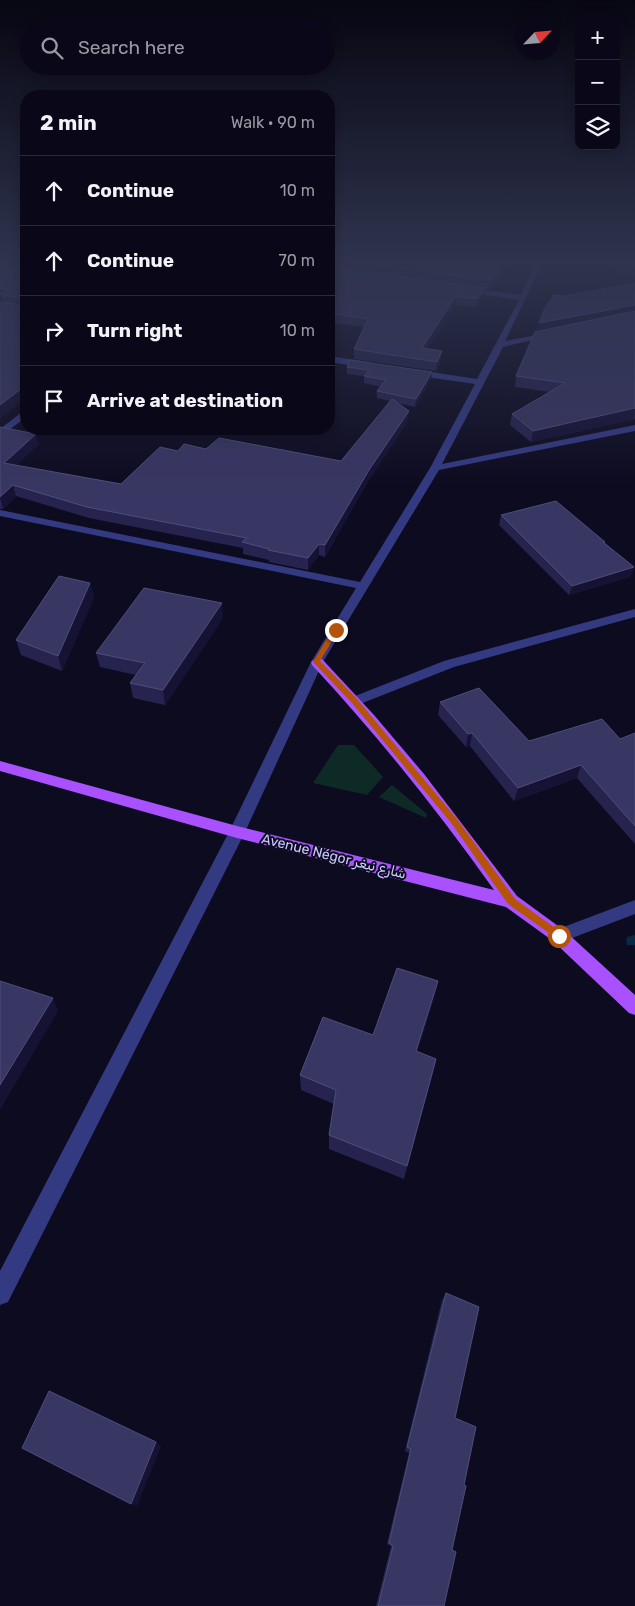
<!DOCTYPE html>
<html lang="en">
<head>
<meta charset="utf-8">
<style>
	:root { --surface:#0a0818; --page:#181625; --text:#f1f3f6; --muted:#999aa2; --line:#2a2937 }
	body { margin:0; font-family:Rubik,"Noto Sans Arabic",sans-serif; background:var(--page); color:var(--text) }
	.controls { position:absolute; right:15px; top:15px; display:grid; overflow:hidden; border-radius:10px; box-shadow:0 2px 12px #0003 }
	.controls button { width:45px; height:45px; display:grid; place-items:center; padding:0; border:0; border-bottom:1px solid var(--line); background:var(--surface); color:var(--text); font:25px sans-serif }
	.compass { position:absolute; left:515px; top:15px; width:45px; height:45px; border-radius:50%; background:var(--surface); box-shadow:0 2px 12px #0003; rotate:64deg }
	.stop { position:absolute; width:15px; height:15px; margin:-11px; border:4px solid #b45309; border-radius:50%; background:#fff }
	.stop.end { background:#b45309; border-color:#fff; box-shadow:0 1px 5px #0008 }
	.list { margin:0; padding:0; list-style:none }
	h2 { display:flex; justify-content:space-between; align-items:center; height:65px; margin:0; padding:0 20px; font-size:21px }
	h2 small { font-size:16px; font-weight:400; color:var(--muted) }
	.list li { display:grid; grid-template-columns:32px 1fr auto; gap:15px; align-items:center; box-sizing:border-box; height:70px; padding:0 20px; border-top:1px solid var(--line) }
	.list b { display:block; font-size:19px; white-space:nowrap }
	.list em { font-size:16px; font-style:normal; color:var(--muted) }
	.icon { flex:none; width:28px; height:28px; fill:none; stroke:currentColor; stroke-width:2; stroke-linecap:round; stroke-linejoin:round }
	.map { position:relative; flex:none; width:635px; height:1606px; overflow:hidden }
	.search { position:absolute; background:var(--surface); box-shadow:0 2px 12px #0003; left:20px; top:20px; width:315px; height:55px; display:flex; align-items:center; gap:12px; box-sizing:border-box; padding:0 18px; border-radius:28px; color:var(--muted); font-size:19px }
	.panel { position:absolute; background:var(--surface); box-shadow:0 2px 12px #0003; left:20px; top:90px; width:315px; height:345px; border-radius:20px }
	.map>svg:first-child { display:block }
	.green { fill:#0e2a26 }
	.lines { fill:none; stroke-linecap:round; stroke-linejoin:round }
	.stream { fill:#0a2846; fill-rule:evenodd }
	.minor { fill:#343a81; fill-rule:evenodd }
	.major { fill:#a951ff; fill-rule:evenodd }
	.wall { fill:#26244f }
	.shaded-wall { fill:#151234 }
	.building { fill:#383662; stroke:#4f4d7b }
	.route { fill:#b45309 }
	.labels { text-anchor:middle; stroke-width:4; stroke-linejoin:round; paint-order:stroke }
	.street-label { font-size:14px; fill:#cacbff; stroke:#0d0b20 }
</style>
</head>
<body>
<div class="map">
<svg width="635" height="1606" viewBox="0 0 635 1606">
	<rect width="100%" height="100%" fill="#0d0b20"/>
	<g class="green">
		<path d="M 338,745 L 354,745 L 383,777 L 367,795 L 313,783 Z"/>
		<path d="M 392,785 L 427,814 L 426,818 L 379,797 Z"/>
	</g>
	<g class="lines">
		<path class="stream" d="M 635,935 L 635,945 L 627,945 L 626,941 L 627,937 Z"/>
		<g class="minor">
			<path d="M 537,260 L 544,260 L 505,341 L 553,332 L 557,334 L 503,347 L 442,464 L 635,425 L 635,431 L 439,470 L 323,662 L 245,832 L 8,1302 L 0,1305 L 0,1271 L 229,832 L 311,662 L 356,588 L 0,516 L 0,510 L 360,582 L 430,468 L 475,384 L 412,375 L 408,372 L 412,369 L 477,379 L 519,300 L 467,292 L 463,290 L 467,288 L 521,295 Z"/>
			<path d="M 329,356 L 369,362 L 373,365 L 369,368 L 329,362 Z"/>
			<path d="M 26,409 L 26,417 L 0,437 L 0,429 Z"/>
			<path d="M 635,609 L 635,617 L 454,667 L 360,704 L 350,704 L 348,701 L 350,698 L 444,661 Z"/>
			<path d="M 635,900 L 635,914 L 559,943 L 553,941 L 551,936 L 553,931 Z"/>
		</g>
		<path class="major" d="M 317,658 L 322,659 L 374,715 L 424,774 L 517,896 L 565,931 L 635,995 L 635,1015 L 629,1013 L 553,941 L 506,907 L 237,838 L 0,771 L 0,761 L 237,826 L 494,890 C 438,811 378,736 312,665 L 311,662 Z"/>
	</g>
	<g class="wall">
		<path d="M 0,260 L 26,260 L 26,398 L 0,418 L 0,302 L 3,302 L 1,297 L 0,297 Z"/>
		<path d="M 329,260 L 508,260 L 506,269 L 491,289 L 486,289 L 484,297 L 476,308 L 455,305 L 427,349 L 441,361 L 436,371 L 354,359 L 354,349 L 364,327 L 329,322 Z"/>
		<path d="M 609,260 L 635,260 L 635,278 L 608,266 Z"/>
		<path d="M 635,283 L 635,419 L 531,442 L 510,425 L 512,414 L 550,392 L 515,387 L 516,376 L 537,332 L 565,296 Z"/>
		<path d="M 347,367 L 432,372 L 431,379 L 415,407 L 398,403 L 408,421 L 368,481 L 325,557 L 319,555 L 308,570 L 269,562 L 269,560 L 243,554 L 243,548 L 89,518 L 16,496 L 3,509 L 0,509 L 0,427 L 39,444 L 16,465 L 121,484 L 178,451 L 206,449 L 341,461 L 390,401 L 377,398 L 377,391 L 381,387 L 364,383 L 364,376 L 347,374 Z"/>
		<path d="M 501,515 L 605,544 L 634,567 L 630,577 L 569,595 L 499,525 Z"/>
		<path d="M 90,583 L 94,597 L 62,671 L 21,655 L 16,640 Z"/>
		<path d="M 223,618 L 165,705 L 133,698 L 130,683 L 136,675 L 100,667 L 96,653 Z"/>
		<path d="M 440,702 L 529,741 L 620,739 L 635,733 L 635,844 L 577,778 L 514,801 L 470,746 L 466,747 L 438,715 Z"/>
		<path d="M 438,981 L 434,998 L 417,1052 L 436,1059 L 404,1179 L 329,1149 L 329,1135 L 334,1104 L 301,1090 L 300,1075 L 373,1035 Z"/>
		<path d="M 446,1293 L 455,1418 L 464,1485 L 452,1550 L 444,1606 L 376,1606 L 391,1546 L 387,1544 L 409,1453 L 405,1451 L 442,1300 Z"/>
	</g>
	<g class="shaded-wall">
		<path d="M 507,260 L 506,269 L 491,289 L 492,280 Z"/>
		<path d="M 486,288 L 484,297 L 476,308 L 477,299 Z"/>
		<path d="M 456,296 L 455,305 L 422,358 L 422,348 Z"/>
		<path d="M 635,305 L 635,313 L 537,333 L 539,323 Z"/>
		<path d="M 442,351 L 441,361 L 436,371 L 437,362 Z"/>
		<path d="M 432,372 L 431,379 L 415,407 L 416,399 Z"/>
		<path d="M 26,385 L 26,398 L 0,418 L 0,405 Z"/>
		<path d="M 635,408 L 634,419 L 531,442 L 533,431 Z"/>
		<path d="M 409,411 L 408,421 L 368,481 L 325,557 L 325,545 L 369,470 Z"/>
		<path d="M 36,434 L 39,444 L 7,474 L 4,463 Z"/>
		<path d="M 13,485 L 16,496 L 3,509 L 0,497 Z"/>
		<path d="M 319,544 L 319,555 L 308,570 L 308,558 Z"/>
		<path d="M 634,567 L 630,577 L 569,595 L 572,586 Z"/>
		<path d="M 90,583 L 94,597 L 62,671 L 58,656 Z"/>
		<path d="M 222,603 L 223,618 L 165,705 L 163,690 Z"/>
		<path d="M 472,733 L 470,746 L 466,747 L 468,734 Z"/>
		<path d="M 581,765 L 577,778 L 514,801 L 518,788 Z"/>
		<path d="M 438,981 L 434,998 L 413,1067 L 416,1051 Z"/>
		<path d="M 53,998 L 58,1011 L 0,1110 L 0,1085 Z"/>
		<path d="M 436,1059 L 433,1074 L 404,1179 L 407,1166 Z"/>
		<path d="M 156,1442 L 161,1446 L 137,1506 L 131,1504 Z"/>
	</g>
	<g class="building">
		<path d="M 0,260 L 26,260 L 26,348 L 25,349 L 26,349 L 26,385 L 0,405 L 0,302 L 23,305 L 26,299 L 1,294 L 9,289 L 0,288 Z"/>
		<path d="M 329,260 L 507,260 L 492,280 Z"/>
		<path d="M 617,260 L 635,260 L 635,268 Z"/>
		<path d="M 329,267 L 486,288 L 477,299 L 456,296 L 422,348 L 442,351 L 437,362 L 354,349 L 368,319 L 329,313 Z"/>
		<path d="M 635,283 L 635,305 L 539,323 L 545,308 L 554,295 L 565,296 Z"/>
		<path d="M 635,311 L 635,408 L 533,431 L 512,414 L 565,383 L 516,376 L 535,332 Z"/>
		<path d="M 350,360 L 432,372 L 416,399 L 377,391 L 386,380 L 364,376 L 369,370 L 347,367 Z"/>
		<path d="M 392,399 L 409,411 L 369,470 L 325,545 L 319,544 L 308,558 L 268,550 L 269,549 L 242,542 L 247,538 L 87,507 L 13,485 L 0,497 L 0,427 L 36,434 L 4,463 L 121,484 L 160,447 L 178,451 L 184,444 L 206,449 L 219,438 L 341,461 Z"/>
		<path d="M 556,501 L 605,542 L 603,542 L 634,567 L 572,586 L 501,515 Z"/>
		<path d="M 59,576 L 90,583 L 58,656 L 16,640 Z"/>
		<path d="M 144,588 L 222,603 L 163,690 L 130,683 L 145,663 L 96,653 Z"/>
		<path d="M 479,688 L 529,741 L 602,719 L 620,739 L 635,733 L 635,826 L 581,765 L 518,788 L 472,733 L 468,734 L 440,702 Z"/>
		<path d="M 397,968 L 438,981 L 416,1051 L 436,1059 L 407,1166 L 329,1135 L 336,1090 L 300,1075 L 323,1017 L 373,1035 Z"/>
		<path d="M 0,981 L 53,998 L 0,1085 Z"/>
		<path d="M 446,1293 L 479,1307 L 455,1418 L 476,1427 L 464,1485 L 466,1486 L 452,1550 L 456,1552 L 444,1606 L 378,1606 L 393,1546 L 389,1543 L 411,1449 L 407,1447 Z"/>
		<path d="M 49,1391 L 156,1442 L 131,1504 L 22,1448 Z"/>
	</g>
	<linearGradient id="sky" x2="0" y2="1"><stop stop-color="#070612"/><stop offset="0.54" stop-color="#2f344e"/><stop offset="1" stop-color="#2f344e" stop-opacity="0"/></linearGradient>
	<rect width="635" height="485" fill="url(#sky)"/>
	<path class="route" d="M 336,628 L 339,630 L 320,661 L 357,699 L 457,819 L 515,899 L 562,933 L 562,938 L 556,938 L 508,904 L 452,824 L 352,703 L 314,663 L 313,662 L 332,630 Z"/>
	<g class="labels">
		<g class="street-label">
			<text transform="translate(334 856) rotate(14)" y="5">Avenue Négor شارع نيغر</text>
		</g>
	</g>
</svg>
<div class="controls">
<button>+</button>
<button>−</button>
<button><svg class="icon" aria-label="layers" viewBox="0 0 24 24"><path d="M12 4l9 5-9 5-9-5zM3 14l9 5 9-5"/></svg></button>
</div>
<svg class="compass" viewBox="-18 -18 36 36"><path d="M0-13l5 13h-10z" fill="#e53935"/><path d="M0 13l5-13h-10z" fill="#999aa2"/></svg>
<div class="stop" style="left:559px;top:936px"></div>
<div class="stop end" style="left:336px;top:630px"></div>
<div class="search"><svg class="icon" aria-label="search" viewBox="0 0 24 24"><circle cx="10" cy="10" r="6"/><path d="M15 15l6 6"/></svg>Search here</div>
<section class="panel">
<h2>2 min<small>Walk · 90 m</small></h2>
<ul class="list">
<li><svg class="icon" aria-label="ahead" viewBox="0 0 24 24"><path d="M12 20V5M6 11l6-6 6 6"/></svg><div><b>Continue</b></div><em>10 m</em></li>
<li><svg class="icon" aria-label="ahead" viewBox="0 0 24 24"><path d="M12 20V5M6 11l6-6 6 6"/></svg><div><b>Continue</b></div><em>70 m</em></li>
<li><svg class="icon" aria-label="right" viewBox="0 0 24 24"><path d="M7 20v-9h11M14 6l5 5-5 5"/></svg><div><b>Turn right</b></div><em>10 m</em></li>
<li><svg class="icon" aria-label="arrive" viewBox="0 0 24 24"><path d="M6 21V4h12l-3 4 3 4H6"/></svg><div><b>Arrive at destination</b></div></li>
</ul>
</section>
</div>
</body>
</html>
